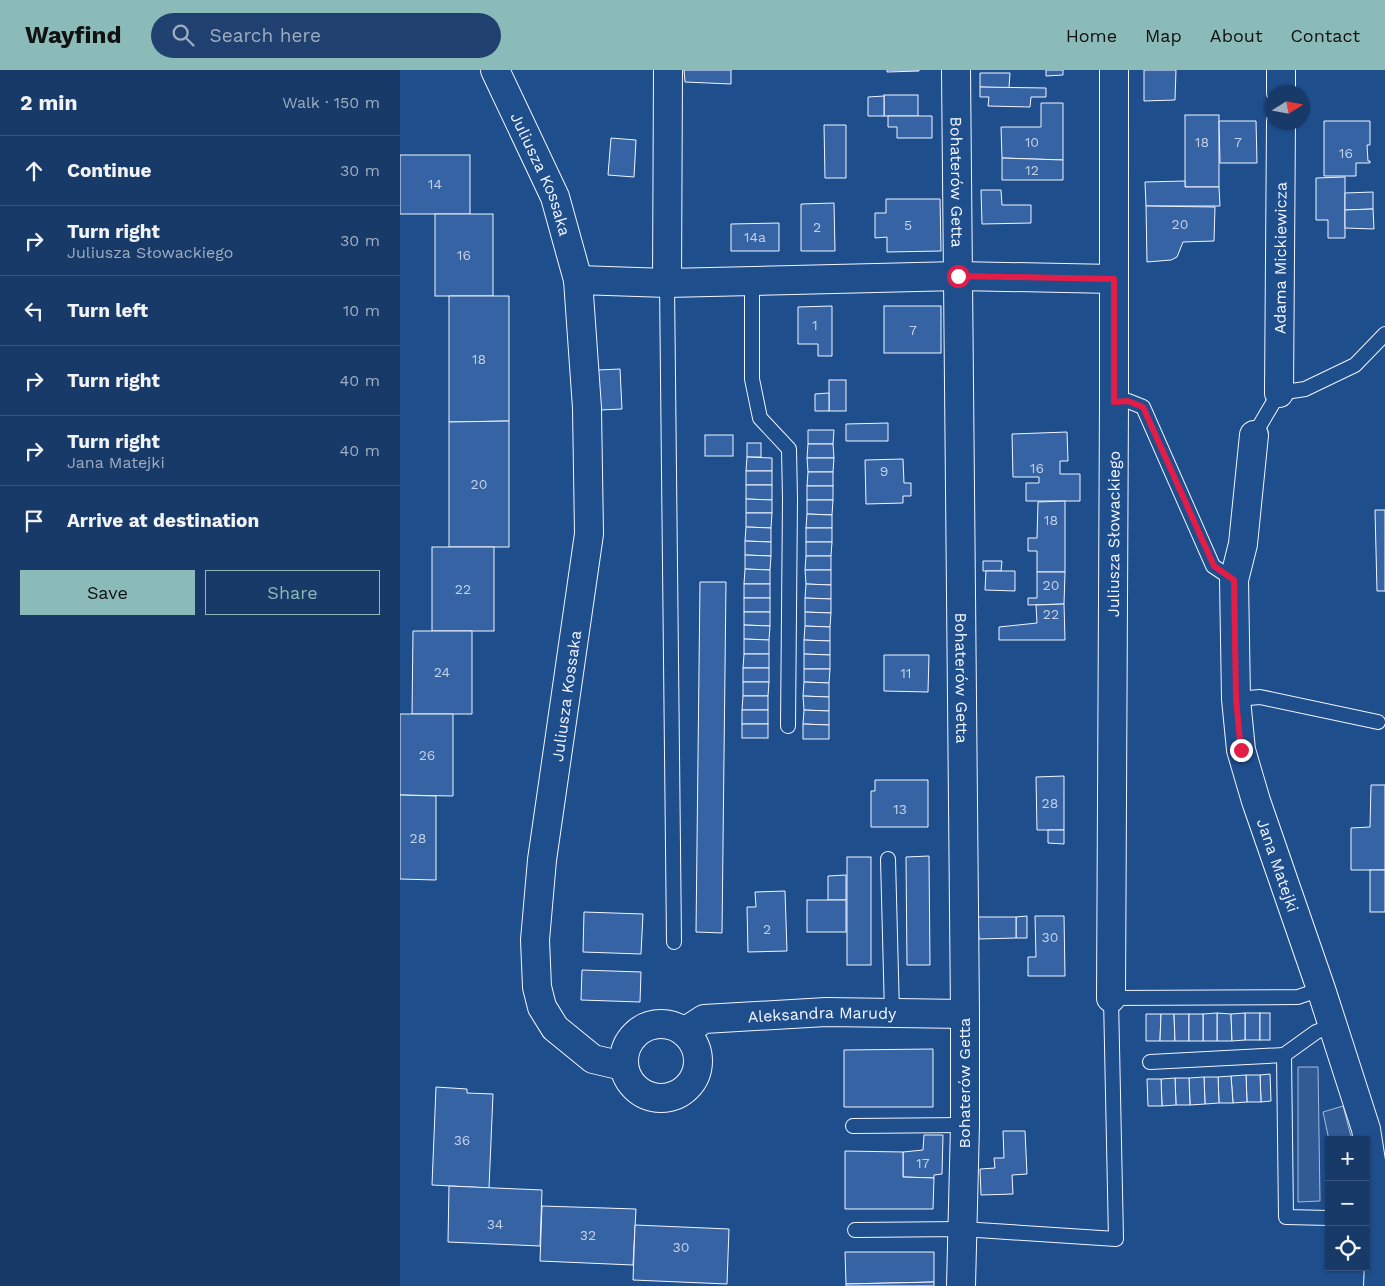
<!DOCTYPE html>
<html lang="en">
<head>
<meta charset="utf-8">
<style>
	:root { --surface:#173a69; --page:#20416f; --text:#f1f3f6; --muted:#9eadc0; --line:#36547d; --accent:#8bbbb9 }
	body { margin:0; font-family:"Work Sans",sans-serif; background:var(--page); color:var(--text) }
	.controls { position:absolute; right:15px; bottom:15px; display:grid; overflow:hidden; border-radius:0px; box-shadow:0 1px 4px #0004 }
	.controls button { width:45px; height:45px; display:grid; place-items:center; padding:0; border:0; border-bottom:1px solid var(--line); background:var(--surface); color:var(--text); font:25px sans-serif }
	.compass { position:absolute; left:865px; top:15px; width:45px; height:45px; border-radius:50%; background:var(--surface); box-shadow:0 1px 4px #0004; rotate:79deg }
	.stop { position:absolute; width:15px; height:15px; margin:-11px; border:4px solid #e11d48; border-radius:50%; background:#fff }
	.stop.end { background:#e11d48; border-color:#fff; box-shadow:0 1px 5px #0008 }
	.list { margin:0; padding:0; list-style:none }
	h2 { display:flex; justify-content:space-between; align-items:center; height:65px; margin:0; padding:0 20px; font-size:21px }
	h2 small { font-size:16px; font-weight:400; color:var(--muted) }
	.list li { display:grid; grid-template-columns:32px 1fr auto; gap:15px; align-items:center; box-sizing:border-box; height:70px; padding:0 20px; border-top:1px solid var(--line) }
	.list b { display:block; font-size:19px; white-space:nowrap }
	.list p { margin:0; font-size:16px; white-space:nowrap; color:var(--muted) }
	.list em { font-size:16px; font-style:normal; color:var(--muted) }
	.actions { display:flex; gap:10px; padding:15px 20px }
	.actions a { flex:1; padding:11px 0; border:1px solid var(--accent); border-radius:0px; text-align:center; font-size:18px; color:var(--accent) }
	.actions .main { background:var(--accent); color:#111 }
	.icon { flex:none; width:28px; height:28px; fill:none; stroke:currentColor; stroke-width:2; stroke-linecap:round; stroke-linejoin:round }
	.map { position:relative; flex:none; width:985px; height:1216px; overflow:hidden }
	header { display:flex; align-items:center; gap:30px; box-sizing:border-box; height:70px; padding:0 25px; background:var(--accent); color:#111 }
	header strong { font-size:24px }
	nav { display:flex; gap:28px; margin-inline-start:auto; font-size:18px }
	.search { width:350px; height:45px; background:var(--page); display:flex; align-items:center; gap:12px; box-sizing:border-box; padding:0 18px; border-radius:28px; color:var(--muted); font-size:19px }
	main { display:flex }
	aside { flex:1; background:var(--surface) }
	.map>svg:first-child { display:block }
	.parking { fill:#305b95; stroke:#a8bbd7 }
	.building { fill:#3563a3; stroke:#f2f6ff }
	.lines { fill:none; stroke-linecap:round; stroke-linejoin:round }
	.service-casing { stroke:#f2f6ff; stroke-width:16 }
	.minor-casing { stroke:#f2f6ff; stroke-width:30 }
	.service { stroke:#1f4e8c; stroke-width:14 }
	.minor { stroke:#1f4e8c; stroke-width:28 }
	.route { stroke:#e11d48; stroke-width:6 }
	.labels { text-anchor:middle; stroke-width:4; stroke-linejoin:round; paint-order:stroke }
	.number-label { font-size:14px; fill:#c3d1e8 }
	.street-label { font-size:16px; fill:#f2f6ff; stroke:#1f4e8c }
</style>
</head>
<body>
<header>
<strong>Wayfind</strong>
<div class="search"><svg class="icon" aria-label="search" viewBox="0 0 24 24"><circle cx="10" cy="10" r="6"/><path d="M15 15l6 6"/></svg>Search here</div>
<nav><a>Home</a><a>Map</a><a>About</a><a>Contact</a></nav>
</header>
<main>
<aside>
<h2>2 min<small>Walk · 150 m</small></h2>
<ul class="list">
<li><svg class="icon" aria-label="ahead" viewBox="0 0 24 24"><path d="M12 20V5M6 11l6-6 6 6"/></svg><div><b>Continue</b></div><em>30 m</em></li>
<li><svg class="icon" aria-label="right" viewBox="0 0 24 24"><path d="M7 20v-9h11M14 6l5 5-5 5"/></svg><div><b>Turn right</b><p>Juliusza Słowackiego</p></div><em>30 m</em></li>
<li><svg class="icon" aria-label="left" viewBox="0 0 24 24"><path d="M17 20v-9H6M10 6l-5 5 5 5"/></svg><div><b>Turn left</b></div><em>10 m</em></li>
<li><svg class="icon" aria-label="right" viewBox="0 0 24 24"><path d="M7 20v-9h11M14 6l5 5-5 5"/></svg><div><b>Turn right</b></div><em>40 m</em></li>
<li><svg class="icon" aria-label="right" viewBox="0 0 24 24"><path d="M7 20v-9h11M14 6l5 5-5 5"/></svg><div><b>Turn right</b><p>Jana Matejki</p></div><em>40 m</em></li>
<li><svg class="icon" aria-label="arrive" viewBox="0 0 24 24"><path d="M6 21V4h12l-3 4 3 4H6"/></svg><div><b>Arrive at destination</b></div></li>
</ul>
<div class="actions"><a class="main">Save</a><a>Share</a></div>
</aside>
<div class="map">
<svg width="985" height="1216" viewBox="0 0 985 1216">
	<rect width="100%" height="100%" fill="#1f4e8c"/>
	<g class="parking">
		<path d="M 898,997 L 918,997 L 920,1131 L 898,1132 Z"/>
		<path d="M 943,1036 L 952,1070 L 929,1070 L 923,1042 Z"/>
	</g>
	<g class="building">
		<path d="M 284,0 L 331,0 L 331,14 L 285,12 Z"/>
		<path d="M 487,0 L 519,0 L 519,1 L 487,2 Z"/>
		<path d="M 646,0 L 663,0 L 663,5 L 646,6 Z"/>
		<path d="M 744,0 L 776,0 L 775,30 L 744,31 Z"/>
		<path d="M 580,3 L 610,3 L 609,18 L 580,17 Z"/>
		<path d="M 580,17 L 646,18 L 646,27 L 631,27 L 630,37 L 588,36 L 589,27 L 580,27 Z"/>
		<rect x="484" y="25" width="34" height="21"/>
		<path d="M 484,26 L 484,46 L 468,46 L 468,27 Z"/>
		<path d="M 641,33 L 663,33 L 663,90 L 602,88 L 601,57 L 641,57 Z"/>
		<rect x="785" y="45" width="34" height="72"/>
		<path d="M 488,46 L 532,46 L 532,68 L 497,68 L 497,57 L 488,57 Z"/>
		<path d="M 819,51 L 856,51 L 857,93 L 820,93 Z"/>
		<path d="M 924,51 L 970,51 L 970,75 L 967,75 L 968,91 L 970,91 L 970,93 L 956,93 L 956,106 L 924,106 Z"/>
		<path d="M 424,55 L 446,55 L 446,108 L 425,108 Z"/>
		<path d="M 211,68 L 236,70 L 234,107 L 208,105 Z"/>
		<rect x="0" y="85" width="70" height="59"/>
		<path d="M 602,88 L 663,90 L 663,110 L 602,110 Z"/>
		<path d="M 945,107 L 945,168 L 928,168 L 928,150 L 916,150 L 916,108 Z"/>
		<path d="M 785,111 L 785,117 L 819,117 L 820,136 L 746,136 L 745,112 Z"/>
		<path d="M 581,120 L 601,120 L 602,135 L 631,135 L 631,153 L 582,154 Z"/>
		<path d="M 973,122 L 973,139 L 945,140 L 945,123 Z"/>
		<path d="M 486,129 L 540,129 L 541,181 L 487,182 L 487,167 L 475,168 L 475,143 L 486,143 Z"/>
		<path d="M 434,133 L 435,181 L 401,181 L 401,134 Z"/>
		<path d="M 746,136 L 815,137 L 814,171 L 783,172 L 777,187 L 771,190 L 747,192 Z"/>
		<path d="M 973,139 L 974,159 L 945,158 L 945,140 Z"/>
		<rect x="35" y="144" width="58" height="82"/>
		<path d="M 379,153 L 379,181 L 331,181 L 331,154 Z"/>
		<path d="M 49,226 L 109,226 L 109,351 L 49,352 Z"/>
		<path d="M 432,236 L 432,286 L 418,286 L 418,274 L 398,274 L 398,237 Z"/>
		<rect x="484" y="236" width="57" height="47"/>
		<path d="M 220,299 L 222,339 L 200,340 L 198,300 Z"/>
		<rect x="429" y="310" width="17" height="31"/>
		<path d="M 429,323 L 429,341 L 415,341 L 415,324 Z"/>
		<path d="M 109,351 L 109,477 L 49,477 L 49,352 Z"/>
		<path d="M 488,353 L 488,371 L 446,371 L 446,354 Z"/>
		<path d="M 408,360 L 434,360 L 433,374 L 408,374 Z"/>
		<path d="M 667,362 L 668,391 L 660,391 L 660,404 L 680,404 L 680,431 L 626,431 L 626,413 L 639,413 L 639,407 L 613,407 L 612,364 Z"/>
		<rect x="305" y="365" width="28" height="21"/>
		<rect x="347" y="373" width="14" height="14"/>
		<path d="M 408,374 L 433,374 L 434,388 L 407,388 Z"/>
		<path d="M 347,387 L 372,388 L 372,401 L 346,401 Z"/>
		<path d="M 407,388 L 434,388 L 433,402 L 408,402 Z"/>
		<path d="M 503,389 L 504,413 L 511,413 L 511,426 L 503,426 L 503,433 L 466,434 L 465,390 Z"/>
		<rect x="346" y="401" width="26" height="14"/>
		<path d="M 408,402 L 433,402 L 433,416 L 407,416 Z"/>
		<path d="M 346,415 L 372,415 L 372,430 L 346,429 Z"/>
		<rect x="407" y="416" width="26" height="14"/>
		<path d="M 346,429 L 372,430 L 372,443 L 346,443 Z"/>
		<path d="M 407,430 L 433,430 L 432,445 L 407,444 Z"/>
		<path d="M 665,431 L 665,502 L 637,502 L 637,481 L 628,481 L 628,468 L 637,468 L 638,432 Z"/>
		<path d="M 975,440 L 985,440 L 985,521 L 977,521 Z"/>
		<path d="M 346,443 L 372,443 L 371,458 L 346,457 Z"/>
		<path d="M 407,444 L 432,445 L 432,458 L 406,458 Z"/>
		<path d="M 346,457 L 371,458 L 371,472 L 345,471 Z"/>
		<rect x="406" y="458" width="26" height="14"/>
		<path d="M 345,471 L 371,472 L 371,486 L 345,485 Z"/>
		<path d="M 406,472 L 432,472 L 431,486 L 406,486 Z"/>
		<rect x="32" y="477" width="62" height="84"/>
		<path d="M 345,485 L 371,486 L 370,500 L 345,499 Z"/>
		<path d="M 406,486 L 431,486 L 431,500 L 405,500 Z"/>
		<path d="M 583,491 L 602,491 L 601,501 L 583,501 Z"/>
		<path d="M 345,499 L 370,500 L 370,514 L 344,514 Z"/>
		<path d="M 405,500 L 431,500 L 431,515 L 406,514 Z"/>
		<path d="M 586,501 L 615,501 L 615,521 L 585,520 Z"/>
		<path d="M 637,502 L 665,502 L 664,534 L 628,535 L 628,528 L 637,528 Z"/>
		<path d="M 300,512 L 326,512 L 322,863 L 296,862 Z"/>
		<rect x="344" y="514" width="26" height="14"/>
		<path d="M 406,514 L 431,515 L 431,529 L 405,528 Z"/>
		<rect x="344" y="528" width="26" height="14"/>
		<path d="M 405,528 L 431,529 L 431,543 L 405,542 Z"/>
		<path d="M 664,534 L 665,570 L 599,570 L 599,557 L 637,553 L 636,535 Z"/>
		<path d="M 344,542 L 370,542 L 370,556 L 344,555 Z"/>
		<path d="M 405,542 L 431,543 L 430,557 L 405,556 Z"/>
		<path d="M 344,555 L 370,556 L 369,570 L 344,569 Z"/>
		<path d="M 405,556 L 430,557 L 430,571 L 404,570 Z"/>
		<path d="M 13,561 L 72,561 L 72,644 L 12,644 Z"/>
		<path d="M 344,569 L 369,570 L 369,584 L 344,584 Z"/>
		<path d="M 404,570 L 430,571 L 430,585 L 404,584 Z"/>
		<path d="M 344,584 L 369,584 L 369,598 L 343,598 Z"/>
		<path d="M 404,584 L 430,585 L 430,599 L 404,599 Z"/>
		<path d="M 484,585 L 529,585 L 528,622 L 484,621 Z"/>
		<rect x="343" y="598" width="26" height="14"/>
		<path d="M 404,599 L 430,599 L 429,613 L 404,612 Z"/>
		<path d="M 343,612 L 369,612 L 368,626 L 343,626 Z"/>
		<path d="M 404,612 L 429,613 L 429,627 L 403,626 Z"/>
		<path d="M 343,626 L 368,626 L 368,640 L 342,640 Z"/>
		<path d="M 403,626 L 429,627 L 429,641 L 404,640 Z"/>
		<rect x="342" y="640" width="26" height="14"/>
		<path d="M 404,640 L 429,641 L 429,655 L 403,654 Z"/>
		<path d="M 0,644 L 53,644 L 53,726 L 0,725 Z"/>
		<rect x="342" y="654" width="26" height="14"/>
		<path d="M 403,654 L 429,655 L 429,669 L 403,669 Z"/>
		<path d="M 664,706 L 664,760 L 637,760 L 636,707 Z"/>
		<path d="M 475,710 L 528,710 L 528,757 L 471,757 L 471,721 L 475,721 Z"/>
		<path d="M 971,715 L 985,715 L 985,800 L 951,800 L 951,758 L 970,757 Z"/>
		<path d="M 0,725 L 36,726 L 36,810 L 0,809 Z"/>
		<path d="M 648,760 L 664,760 L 664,774 L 648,773 Z"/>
		<path d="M 529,786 L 530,895 L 507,895 L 506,787 Z"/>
		<rect x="447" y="787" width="24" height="108"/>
		<rect x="970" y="800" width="15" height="42"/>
		<path d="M 446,805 L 446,830 L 428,830 L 428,806 Z"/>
		<path d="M 385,821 L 387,881 L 348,882 L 347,837 L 356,837 L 355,822 Z"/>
		<rect x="407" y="830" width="39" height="32"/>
		<path d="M 184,842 L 243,844 L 241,884 L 183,882 Z"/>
		<path d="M 627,846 L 627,868 L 616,868 L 616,847 Z"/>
		<path d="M 635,846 L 664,846 L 665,906 L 628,906 L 628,887 L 636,887 Z"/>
		<path d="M 578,847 L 616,847 L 616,868 L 579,869 Z"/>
		<path d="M 182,900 L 241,902 L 240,932 L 181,930 Z"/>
		<path d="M 817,943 L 831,944 L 832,971 L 817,971 Z"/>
		<path d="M 817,943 L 817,971 L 803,971 L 803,944 Z"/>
		<rect x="845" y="943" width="15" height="27"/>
		<path d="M 845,943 L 845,970 L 832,971 L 831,944 Z"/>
		<rect x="860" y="943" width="10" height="27"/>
		<path d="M 746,944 L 761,944 L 760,971 L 746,971 Z"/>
		<path d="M 761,944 L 774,944 L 775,971 L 760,971 Z"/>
		<path d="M 774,944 L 789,944 L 789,971 L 775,971 Z"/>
		<rect x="789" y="944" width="14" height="27"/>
		<path d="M 533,979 L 533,1037 L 444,1037 L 444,980 Z"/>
		<path d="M 870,1004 L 871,1031 L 861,1032 L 860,1005 Z"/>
		<path d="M 846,1005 L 860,1005 L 861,1032 L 847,1032 Z"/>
		<path d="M 846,1005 L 847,1032 L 833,1033 L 831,1006 Z"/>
		<path d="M 831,1006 L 833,1033 L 819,1033 L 818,1007 Z"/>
		<path d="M 804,1007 L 818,1007 L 819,1033 L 805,1034 Z"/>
		<path d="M 804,1007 L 805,1034 L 790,1035 L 789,1008 Z"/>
		<path d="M 775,1008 L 789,1008 L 790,1035 L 776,1035 Z"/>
		<path d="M 775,1008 L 776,1035 L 762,1036 L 761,1009 Z"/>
		<path d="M 747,1009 L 761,1009 L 762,1036 L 748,1036 Z"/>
		<path d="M 36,1017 L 67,1019 L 67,1023 L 93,1024 L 89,1118 L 32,1115 Z"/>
		<path d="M 603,1061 L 625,1061 L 627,1104 L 612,1105 L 613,1124 L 581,1125 L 580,1099 L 595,1098 L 594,1088 L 604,1088 Z"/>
		<path d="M 524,1065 L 543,1065 L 542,1104 L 534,1105 L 534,1108 L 503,1107 L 503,1082 L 523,1080 Z"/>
		<path d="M 445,1081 L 503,1082 L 503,1107 L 534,1108 L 533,1139 L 445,1139 Z"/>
		<path d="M 49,1116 L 142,1120 L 140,1176 L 48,1172 Z"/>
		<path d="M 142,1136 L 236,1139 L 233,1195 L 140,1191 Z"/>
		<path d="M 235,1155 L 329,1159 L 327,1214 L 233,1210 Z"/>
		<path d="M 445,1182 L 534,1182 L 534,1212 L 446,1214 Z"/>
		<path d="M 534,1212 L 534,1216 L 446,1216 L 446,1214 Z"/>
	</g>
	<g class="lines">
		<defs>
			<g id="service">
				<path d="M 352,211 L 352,309 L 360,348 L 389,379 L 390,429 L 388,656"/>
				<path d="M 267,213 L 274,872"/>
				<path d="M 714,332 L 728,331 L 743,337 L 813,496 L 834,510"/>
				<path d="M 854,365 L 879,323 L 905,319 L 955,295 L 985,264"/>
				<path d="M 836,629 L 860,627 L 978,652"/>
				<path d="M 488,789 L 492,943"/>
				<path d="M 750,992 L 884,985"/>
				<path d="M 453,1056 L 565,1055"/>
				<path d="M 929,1148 L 886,1147 L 884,985 L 916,962 L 932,956"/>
				<path d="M 455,1160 L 562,1159 L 716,1169 L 711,928 L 898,927 L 921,919"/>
			</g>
			<g id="minor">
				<path id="s1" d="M 95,0 L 155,127 L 178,210 L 187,338 L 189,464 L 142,790 L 135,870 L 137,917 L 142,937 L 155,958 L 193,989 L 223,996"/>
				<path id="s2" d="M 556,0 L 565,944 L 565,1055 L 561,1216"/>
				<path d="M 881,22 L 881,0"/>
				<path d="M 178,210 L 267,213 L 558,206 L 714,209"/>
				<path d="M 267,213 L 268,0"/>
				<path id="s3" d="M 879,323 L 881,52"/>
				<path id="s4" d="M 854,365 L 843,474 L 834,510 L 836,629 L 841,680 L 856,731 L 921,919 L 966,1059 L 976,1123 L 980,1169 L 978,1216"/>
				<path id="s5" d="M 711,928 L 714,332 L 714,0"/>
				<circle cx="261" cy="991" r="37"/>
				<path id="s6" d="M 284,962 L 304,949 L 426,942 L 565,944"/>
			</g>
		</defs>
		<use href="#service" class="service-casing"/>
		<use href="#minor" class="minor-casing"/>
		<use href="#service" class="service"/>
		<use href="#minor" class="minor"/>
	</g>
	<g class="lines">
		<path class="route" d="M 558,206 L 714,209 L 714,332 L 728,331 L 743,337 L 814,496 L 834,510 L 836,629 L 841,680"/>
	</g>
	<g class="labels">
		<g class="number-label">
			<text x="632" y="77">10</text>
			<text x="802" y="77">18</text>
			<text x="838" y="77">7</text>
			<text x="946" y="88">16</text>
			<text x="632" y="105">12</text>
			<text x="35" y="119">14</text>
			<text x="780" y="159">20</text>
			<text x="508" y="160">5</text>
			<text x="417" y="162">2</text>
			<text x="355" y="172">14a</text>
			<text x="64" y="190">16</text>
			<text x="415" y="260">1</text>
			<text x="513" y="265">7</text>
			<text x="79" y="294">18</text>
			<text x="637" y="403">16</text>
			<text x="484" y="406">9</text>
			<text x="79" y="419">20</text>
			<text x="651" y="455">18</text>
			<text x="651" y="520">20</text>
			<text x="63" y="524">22</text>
			<text x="651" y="549">22</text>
			<text x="42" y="607">24</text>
			<text x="506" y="608">11</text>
			<text x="27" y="690">26</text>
			<text x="650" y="738">28</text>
			<text x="500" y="744">13</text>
			<text x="18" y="773">28</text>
			<text x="367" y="864">2</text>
			<text x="650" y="872">30</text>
			<text x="62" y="1075">36</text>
			<text x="523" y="1098">17</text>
			<text x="95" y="1159">34</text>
			<text x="188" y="1170">32</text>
			<text x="281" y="1182">30</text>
		</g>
		<g class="street-label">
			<text dy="6" stroke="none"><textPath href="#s1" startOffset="114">Juliusza Kossaka</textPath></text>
			<text dy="6" stroke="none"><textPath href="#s2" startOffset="112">Bohaterów Getta</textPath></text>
			<text dy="6" stroke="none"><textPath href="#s3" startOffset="135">Adama Mickiewicza</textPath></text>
			<text dy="6" stroke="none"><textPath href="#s5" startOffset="464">Juliusza Słowackiego</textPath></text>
			<text dy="6" stroke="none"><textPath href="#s2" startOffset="608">Bohaterów Getta</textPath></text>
			<text transform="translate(166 626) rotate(-82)" y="6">Juliusza Kossaka</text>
			<text dy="6" stroke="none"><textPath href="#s4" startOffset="438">Jana Matejki</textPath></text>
			<text dy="6" stroke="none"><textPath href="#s6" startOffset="142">Aleksandra Marudy</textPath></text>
			<text transform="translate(564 1013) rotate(-90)" y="6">Bohaterów Getta</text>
		</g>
	</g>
</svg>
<div class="controls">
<button>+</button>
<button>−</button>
<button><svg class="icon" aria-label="locate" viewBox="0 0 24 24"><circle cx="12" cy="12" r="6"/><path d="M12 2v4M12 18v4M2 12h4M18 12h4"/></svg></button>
</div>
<svg class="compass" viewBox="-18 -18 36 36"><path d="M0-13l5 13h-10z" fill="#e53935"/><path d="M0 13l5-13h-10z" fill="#9eadc0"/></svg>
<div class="stop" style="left:558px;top:206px"></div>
<div class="stop end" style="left:841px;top:680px"></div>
</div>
</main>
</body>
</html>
